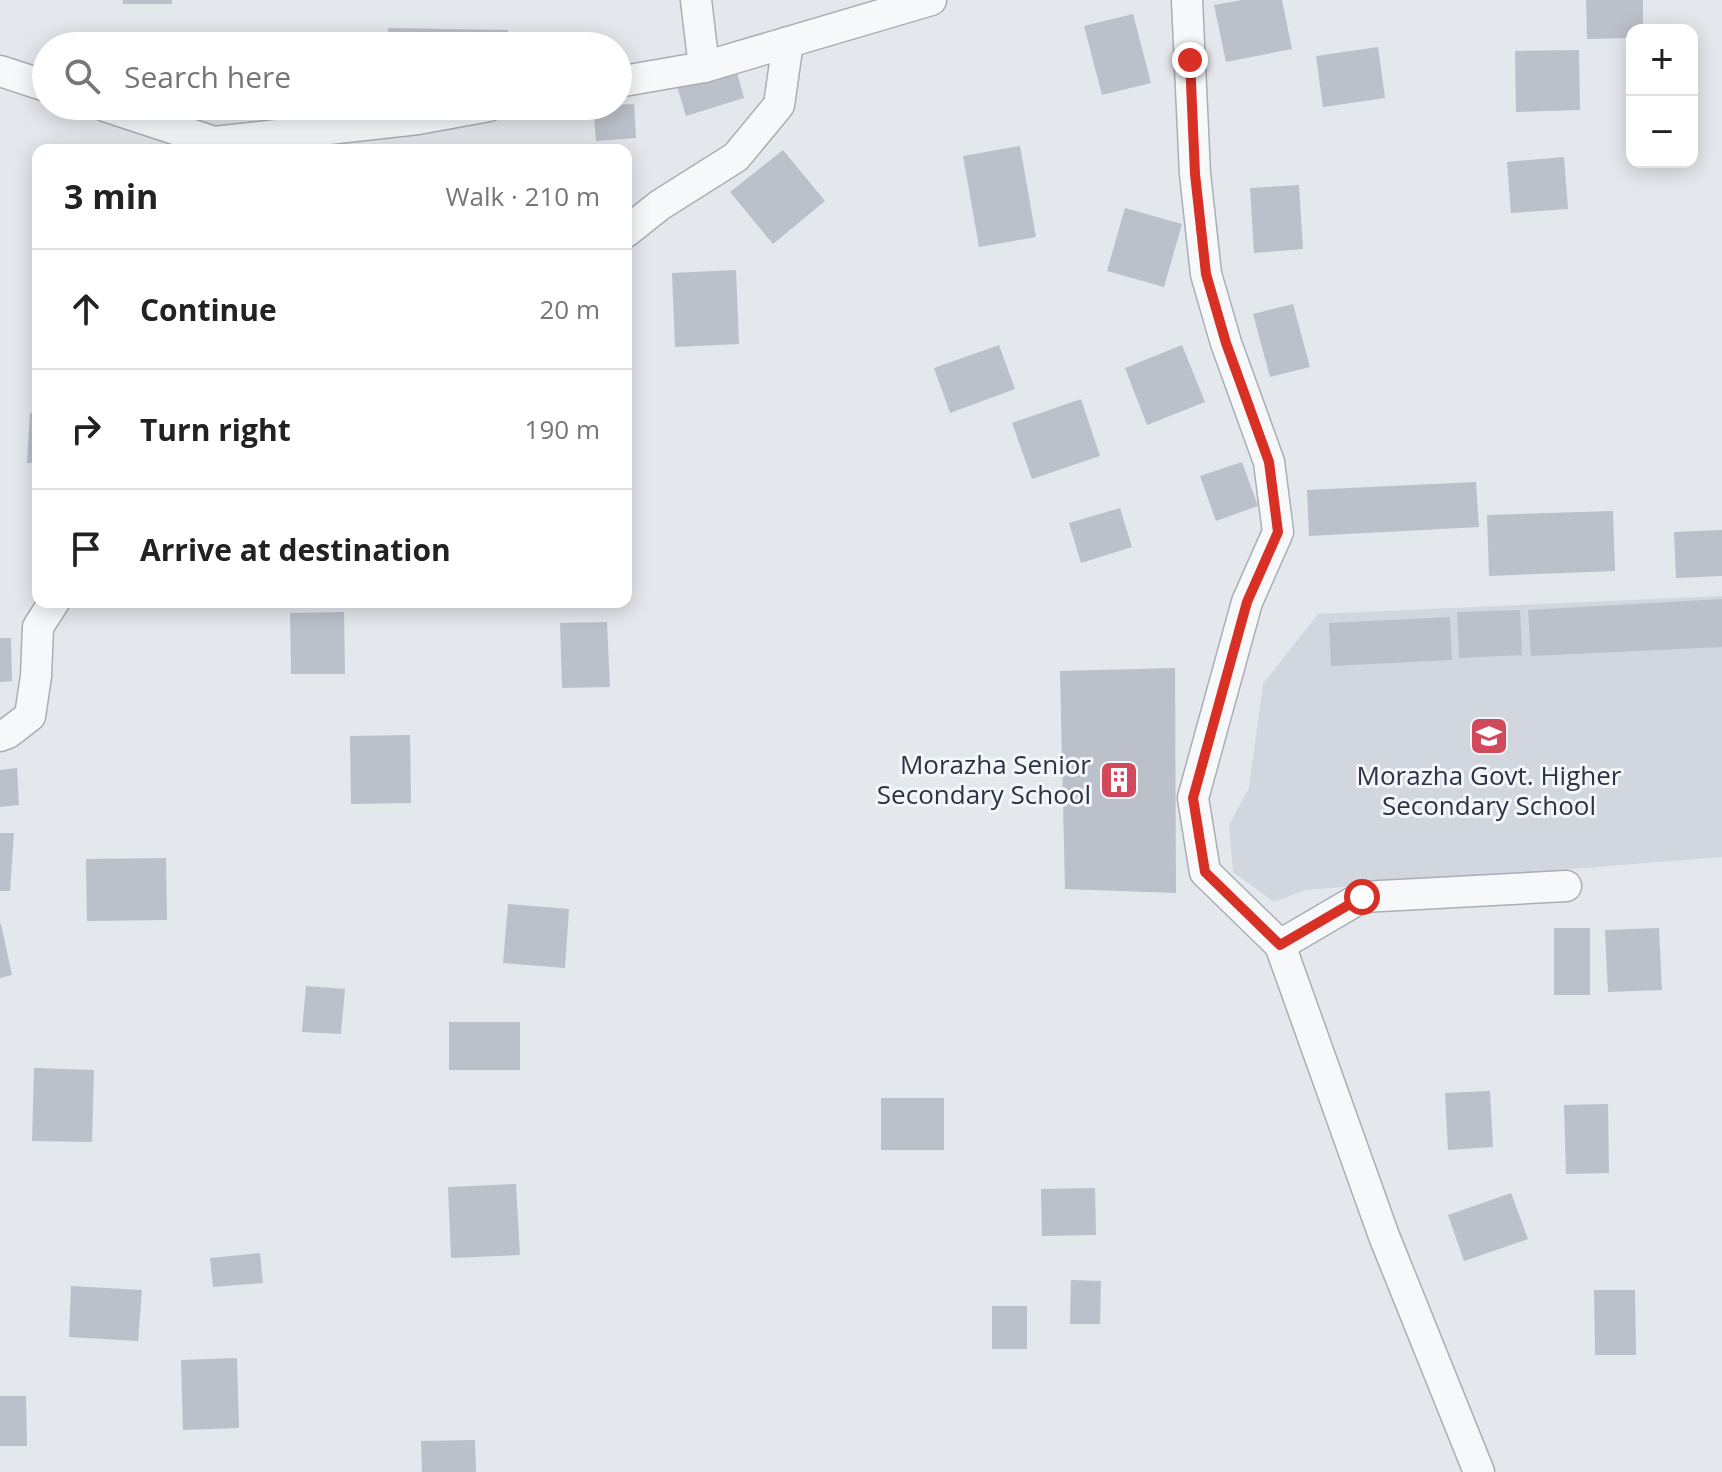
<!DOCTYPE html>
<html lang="en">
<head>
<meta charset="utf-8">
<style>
	:root { --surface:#fff; --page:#f6f6f6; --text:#222; --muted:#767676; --line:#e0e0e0 }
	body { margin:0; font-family:"Open Sans",sans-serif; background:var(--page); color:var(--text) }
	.controls { position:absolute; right:24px; top:24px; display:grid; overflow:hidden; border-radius:16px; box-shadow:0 4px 20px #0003 }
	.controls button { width:72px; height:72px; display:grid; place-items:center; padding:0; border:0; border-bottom:2px solid var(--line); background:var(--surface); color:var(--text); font:40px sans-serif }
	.stop { position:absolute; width:24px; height:24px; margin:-18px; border:6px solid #d93025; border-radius:50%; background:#fff }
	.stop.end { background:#d93025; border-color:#fff; box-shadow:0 2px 8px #0008 }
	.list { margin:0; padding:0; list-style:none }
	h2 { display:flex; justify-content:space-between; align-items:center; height:104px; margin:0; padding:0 32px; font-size:34px }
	h2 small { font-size:26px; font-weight:400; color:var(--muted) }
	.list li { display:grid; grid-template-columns:52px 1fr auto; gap:24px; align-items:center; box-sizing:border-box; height:120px; padding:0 32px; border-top:2px solid var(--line) }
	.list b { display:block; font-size:30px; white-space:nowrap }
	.list em { font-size:26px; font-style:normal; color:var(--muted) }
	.icon { flex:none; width:44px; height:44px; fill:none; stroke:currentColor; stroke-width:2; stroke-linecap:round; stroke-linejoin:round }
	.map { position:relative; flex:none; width:1722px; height:1472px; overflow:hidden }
	.search { position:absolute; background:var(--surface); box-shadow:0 4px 20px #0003; left:32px; top:32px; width:600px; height:88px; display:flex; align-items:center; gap:20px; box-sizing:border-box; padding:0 28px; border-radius:44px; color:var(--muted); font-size:30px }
	.panel { position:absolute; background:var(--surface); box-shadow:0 4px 20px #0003; left:32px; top:144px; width:600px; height:464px; border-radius:16px }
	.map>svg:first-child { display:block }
	.built { fill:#d2d6de }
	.building { fill:#bbc0ca }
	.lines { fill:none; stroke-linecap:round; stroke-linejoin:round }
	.minor-casing { stroke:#a9aeb7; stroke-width:33 }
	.minor { stroke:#f7f8fa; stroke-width:30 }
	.route { stroke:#d93025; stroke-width:10 }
	.labels { text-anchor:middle; stroke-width:6; stroke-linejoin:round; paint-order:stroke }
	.poi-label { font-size:26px; fill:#2b3445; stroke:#f4f6f9; text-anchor:end }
</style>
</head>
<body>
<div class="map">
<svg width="1722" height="1472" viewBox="0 0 1722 1472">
	<rect width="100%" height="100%" fill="#e4e7ec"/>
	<path class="built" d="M 1722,596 L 1722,857 L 1305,890 L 1274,902 L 1233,872 L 1229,825 L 1249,788 L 1263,684 L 1318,614 Z"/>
	<g class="building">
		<rect x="123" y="0" width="49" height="4"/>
		<path d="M 1242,0 L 1282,0 L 1292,49 L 1226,62 L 1214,5 Z"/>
		<path d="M 1586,0 L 1643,0 L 1643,30 L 1632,30 L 1632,38 L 1587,39 Z"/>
		<path d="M 1133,14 L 1151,83 L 1102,95 L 1084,26 Z"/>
		<path d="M 388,28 L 508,30 L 507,46 L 388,46 Z"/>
		<path d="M 1378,47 L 1385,98 L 1323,107 L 1316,56 Z"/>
		<path d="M 1579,50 L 1580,110 L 1516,112 L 1515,51 Z"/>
		<path d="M 736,69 L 744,98 L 686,116 L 677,86 Z"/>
		<path d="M 634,104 L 636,138 L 596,141 L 593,106 Z"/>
		<path d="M 1020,146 L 1036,237 L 979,247 L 963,156 Z"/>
		<path d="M 783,150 L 825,201 L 773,244 L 730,192 Z"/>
		<path d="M 1564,157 L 1568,209 L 1511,213 L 1507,162 Z"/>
		<path d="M 1299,185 L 1303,249 L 1254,253 L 1250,188 Z"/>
		<path d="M 1125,208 L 1182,224 L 1164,287 L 1107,271 Z"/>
		<path d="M 736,270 L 739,344 L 675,347 L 672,273 Z"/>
		<path d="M 1293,304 L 1310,367 L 1270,377 L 1253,314 Z"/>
		<path d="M 999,345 L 1015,389 L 950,413 L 934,368 Z"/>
		<path d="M 1182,345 L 1205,402 L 1147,425 L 1125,368 Z"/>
		<path d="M 1081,399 L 1100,456 L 1032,479 L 1012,423 Z"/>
		<path d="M 30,413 L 38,414 L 38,463 L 27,463 Z"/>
		<path d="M 1242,462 L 1258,506 L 1216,521 L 1200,476 Z"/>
		<path d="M 1476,482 L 1479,527 L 1309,536 L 1307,490 Z"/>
		<path d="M 1120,508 L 1132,547 L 1081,563 L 1069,523 Z"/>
		<path d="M 1613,511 L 1615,571 L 1489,576 L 1487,515 Z"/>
		<path d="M 1722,530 L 1722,576 L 1676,578 L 1674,532 Z"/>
		<path d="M 1722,599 L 1722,647 L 1531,656 L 1528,610 Z"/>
		<path d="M 1520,610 L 1522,655 L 1459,658 L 1457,612 Z"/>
		<path d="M 344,612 L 345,674 L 291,674 L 290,613 Z"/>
		<path d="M 1450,617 L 1452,660 L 1331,666 L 1329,623 Z"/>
		<path d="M 607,622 L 610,687 L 562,688 L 560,623 Z"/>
		<path d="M 0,638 L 11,638 L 12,681 L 0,682 Z"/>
		<path d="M 1175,668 L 1176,893 L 1065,889 L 1060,671 Z"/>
		<path d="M 410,735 L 411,803 L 351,804 L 350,736 Z"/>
		<path d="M 17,768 L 19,805 L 0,807 L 0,770 Z"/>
		<path d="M 0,833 L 14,833 L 10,891 L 0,891 Z"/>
		<path d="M 166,858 L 167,920 L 87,921 L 86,859 Z"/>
		<path d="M 508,904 L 569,909 L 565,968 L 503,963 Z"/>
		<path d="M 0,924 L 1,924 L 12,975 L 0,978 Z"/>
		<rect x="1554" y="928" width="36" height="67"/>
		<path d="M 1659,928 L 1662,990 L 1608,992 L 1605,930 Z"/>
		<path d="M 306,986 L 345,989 L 341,1034 L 302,1032 Z"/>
		<rect x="449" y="1022" width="71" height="48"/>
		<path d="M 34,1068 L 94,1070 L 92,1142 L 32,1141 Z"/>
		<path d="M 1490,1091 L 1493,1147 L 1448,1150 L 1445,1093 Z"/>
		<rect x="881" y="1098" width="63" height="52"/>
		<path d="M 1608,1104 L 1609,1173 L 1566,1174 L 1564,1105 Z"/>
		<path d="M 516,1184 L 520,1255 L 451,1258 L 448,1187 Z"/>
		<path d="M 1095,1188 L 1096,1235 L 1042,1236 L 1041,1189 Z"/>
		<path d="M 1511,1193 L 1528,1239 L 1464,1261 L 1448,1215 Z"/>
		<path d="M 260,1253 L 263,1283 L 213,1287 L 210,1258 Z"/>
		<path d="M 1071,1280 L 1101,1281 L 1100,1324 L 1070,1324 Z"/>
		<path d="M 71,1286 L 142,1290 L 138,1341 L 69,1337 Z"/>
		<path d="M 1594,1290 L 1635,1290 L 1636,1355 L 1595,1355 Z"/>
		<rect x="992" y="1306" width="35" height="43"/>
		<path d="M 237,1358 L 239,1428 L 183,1430 L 181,1360 Z"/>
		<path d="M 0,1396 L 26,1396 L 27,1446 L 0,1446 Z"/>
		<path d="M 475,1440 L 476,1472 L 422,1472 L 421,1441 Z"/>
	</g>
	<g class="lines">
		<defs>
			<g id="minor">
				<path d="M 696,0 L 704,67"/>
				<path d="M 1187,0 L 1195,174 L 1206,274 L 1226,343 L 1269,462 L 1278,532 L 1247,602 L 1193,798 L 1205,872 L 1280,945 L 1384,1236 L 1479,1472"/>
				<path d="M 0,71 L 46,86"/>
				<path d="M 618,82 L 704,67 L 931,0"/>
				<path d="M 105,106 L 214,142 L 418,119 L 489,106"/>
				<path d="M 626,232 L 660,205 L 736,157 L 779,105 L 788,42"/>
				<path d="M 0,736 L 8,733 L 30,716 L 36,676 L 38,627 L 54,602"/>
				<path d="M 1280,945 L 1362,897 L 1566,886"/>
			</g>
		</defs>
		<use href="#minor" class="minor-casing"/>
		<use href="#minor" class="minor"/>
	</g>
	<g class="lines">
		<path class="route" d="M 1190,60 L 1195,174 L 1206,274 L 1226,343 L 1269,462 L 1278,532 L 1247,602 L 1193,798 L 1205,872 L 1280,945 L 1362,897"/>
	</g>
	<defs>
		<symbol id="school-square" viewBox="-11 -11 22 22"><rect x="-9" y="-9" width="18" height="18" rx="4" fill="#d1495b" stroke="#f4f6f9"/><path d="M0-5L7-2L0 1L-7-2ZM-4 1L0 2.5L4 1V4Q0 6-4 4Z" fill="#fff"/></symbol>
		<symbol id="building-square" viewBox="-11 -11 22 22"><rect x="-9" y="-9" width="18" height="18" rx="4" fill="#d1495b" stroke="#f4f6f9"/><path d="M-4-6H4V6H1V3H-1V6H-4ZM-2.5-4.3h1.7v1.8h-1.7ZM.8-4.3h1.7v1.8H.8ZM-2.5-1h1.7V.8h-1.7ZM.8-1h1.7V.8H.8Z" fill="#fff"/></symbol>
	</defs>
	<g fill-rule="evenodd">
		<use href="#school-square" x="1467" y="714" width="44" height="44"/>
		<use href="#building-square" x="1097" y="758" width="44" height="44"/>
	</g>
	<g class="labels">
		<g class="poi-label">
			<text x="1091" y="774">Morazha Senior<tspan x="1091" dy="30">Secondary School</tspan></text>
			<text x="1489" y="785" text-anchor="middle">Morazha Govt. Higher<tspan x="1489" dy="30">Secondary School</tspan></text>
		</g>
	</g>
</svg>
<div class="controls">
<button>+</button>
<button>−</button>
</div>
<div class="stop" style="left:1362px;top:897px"></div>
<div class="stop end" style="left:1190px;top:60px"></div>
<div class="search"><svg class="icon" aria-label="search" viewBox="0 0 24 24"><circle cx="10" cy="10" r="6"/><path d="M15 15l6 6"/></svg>Search here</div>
<section class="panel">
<h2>3 min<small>Walk · 210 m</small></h2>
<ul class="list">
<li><svg class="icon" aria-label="ahead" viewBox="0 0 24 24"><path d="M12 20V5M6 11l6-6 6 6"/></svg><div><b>Continue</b></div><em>20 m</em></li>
<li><svg class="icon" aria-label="right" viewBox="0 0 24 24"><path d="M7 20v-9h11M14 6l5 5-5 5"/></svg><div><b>Turn right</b></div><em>190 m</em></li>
<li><svg class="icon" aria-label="arrive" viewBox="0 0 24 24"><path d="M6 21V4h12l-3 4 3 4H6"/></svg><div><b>Arrive at destination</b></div></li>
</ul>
</section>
</div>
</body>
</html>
